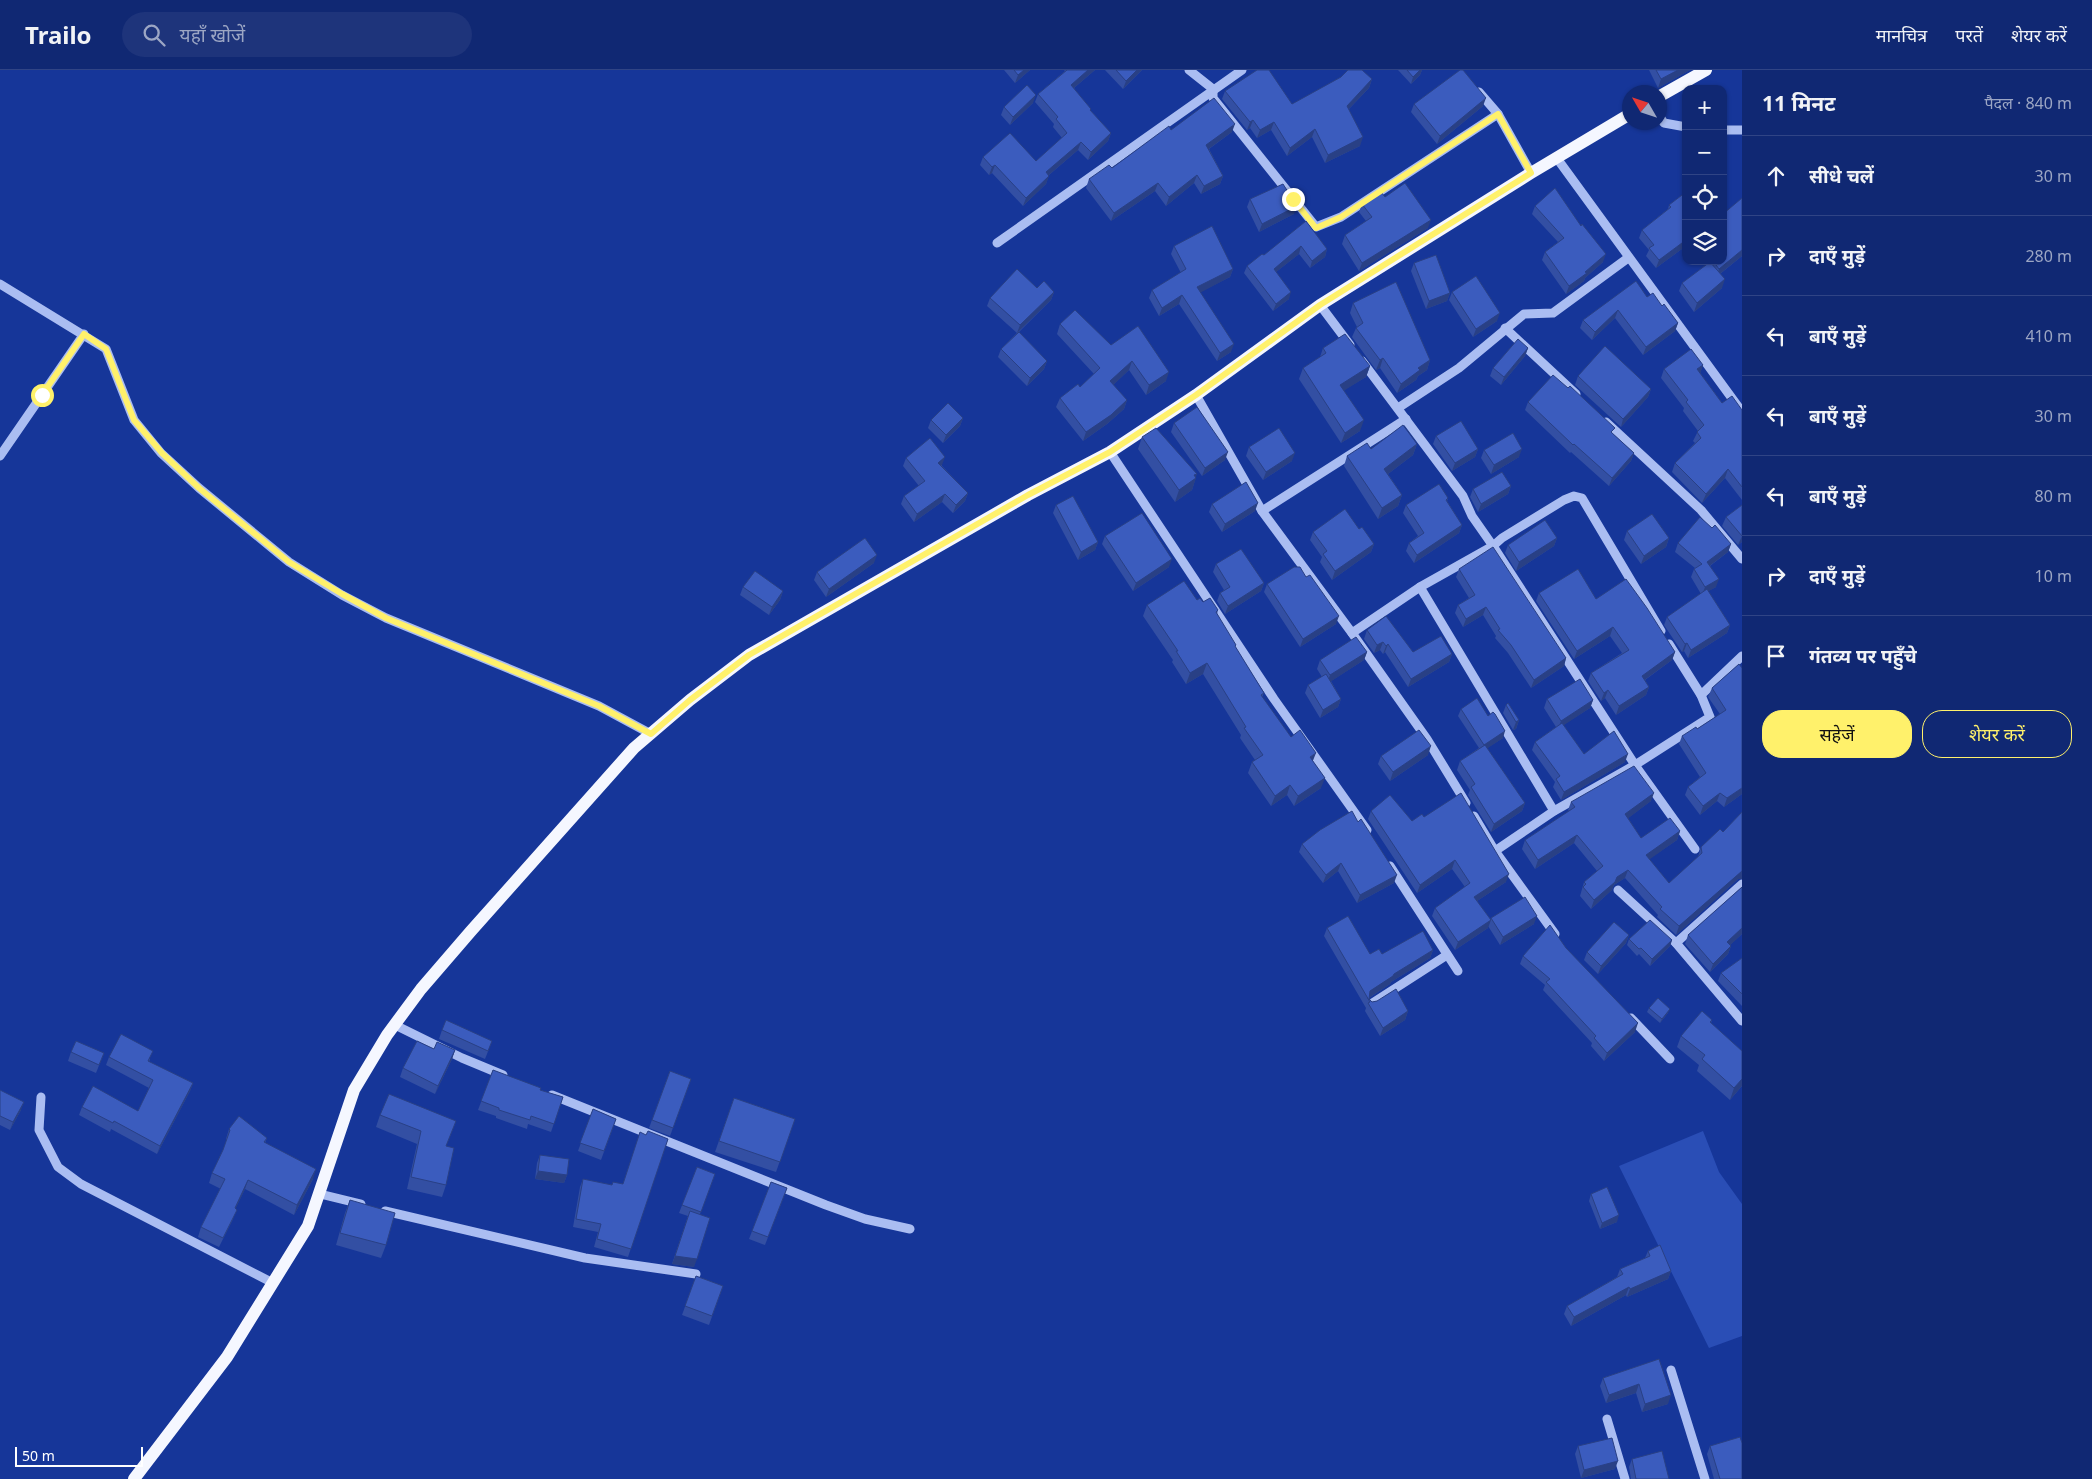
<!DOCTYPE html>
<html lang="hi">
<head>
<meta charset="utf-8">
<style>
	:root { --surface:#102873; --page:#1e347b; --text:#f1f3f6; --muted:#9ca6c4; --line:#304485; --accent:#fff16b }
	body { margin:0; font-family:"Noto Sans","Noto Sans Devanagari",sans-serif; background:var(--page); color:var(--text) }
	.controls { position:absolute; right:15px; top:15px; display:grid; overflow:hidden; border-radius:10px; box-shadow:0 1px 4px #0004 }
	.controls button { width:45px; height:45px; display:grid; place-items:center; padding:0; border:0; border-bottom:1px solid var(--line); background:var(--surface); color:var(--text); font:25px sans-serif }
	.compass { position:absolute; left:1622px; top:15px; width:45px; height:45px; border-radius:50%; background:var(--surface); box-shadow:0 1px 4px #0004; rotate:309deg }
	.scale { position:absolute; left:15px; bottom:12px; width:128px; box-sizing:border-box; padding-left:5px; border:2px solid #fff; border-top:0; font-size:14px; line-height:18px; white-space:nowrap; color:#fff; -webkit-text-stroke:4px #163699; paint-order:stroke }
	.stop { position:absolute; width:15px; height:15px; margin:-11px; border:4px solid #fff16b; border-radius:50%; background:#fff }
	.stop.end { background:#fff16b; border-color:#fff; box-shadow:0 1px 5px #0008 }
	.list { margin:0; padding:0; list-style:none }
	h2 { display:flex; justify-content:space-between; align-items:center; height:65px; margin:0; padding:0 20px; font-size:21px }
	h2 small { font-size:16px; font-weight:400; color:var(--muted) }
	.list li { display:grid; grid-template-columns:32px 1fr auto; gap:15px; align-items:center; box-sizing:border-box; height:80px; padding:0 20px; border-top:1px solid var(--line) }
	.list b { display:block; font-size:19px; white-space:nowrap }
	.list em { font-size:16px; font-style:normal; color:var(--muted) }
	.actions { display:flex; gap:10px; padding:15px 20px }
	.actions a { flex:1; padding:11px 0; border:1px solid var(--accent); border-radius:20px; text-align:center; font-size:18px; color:var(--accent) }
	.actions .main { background:var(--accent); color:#111 }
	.icon { flex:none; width:28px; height:28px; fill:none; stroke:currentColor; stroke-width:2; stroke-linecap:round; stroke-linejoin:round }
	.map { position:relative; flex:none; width:1742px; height:1409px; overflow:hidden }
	header { display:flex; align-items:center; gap:30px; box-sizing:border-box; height:70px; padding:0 25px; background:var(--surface); border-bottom:1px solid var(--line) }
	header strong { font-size:24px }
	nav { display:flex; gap:28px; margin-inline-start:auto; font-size:18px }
	.search { width:350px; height:45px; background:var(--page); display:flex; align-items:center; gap:12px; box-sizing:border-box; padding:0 18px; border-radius:28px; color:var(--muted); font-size:19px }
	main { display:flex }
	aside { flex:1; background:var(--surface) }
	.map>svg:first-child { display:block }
	.green { fill:#2a4eb6 }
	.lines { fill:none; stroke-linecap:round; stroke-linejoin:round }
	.minor { stroke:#aabdf2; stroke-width:9 }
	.major { stroke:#f5f7ff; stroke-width:12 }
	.wall { fill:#334fa3 }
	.shaded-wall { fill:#294085 }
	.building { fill:#3b5cbe; stroke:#294085 }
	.route { stroke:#fff16b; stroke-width:6 }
</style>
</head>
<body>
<header>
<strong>Trailo</strong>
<div class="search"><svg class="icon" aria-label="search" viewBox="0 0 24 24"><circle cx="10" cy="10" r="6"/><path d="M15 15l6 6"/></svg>यहाँ खोजें</div>
<nav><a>मानचित्र</a><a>परतें</a><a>शेयर करें</a></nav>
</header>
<main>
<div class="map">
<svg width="1742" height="1409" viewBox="0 0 1742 1409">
	<rect width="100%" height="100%" fill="#163699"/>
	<path class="green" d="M 1703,1061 L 1719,1102 L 1742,1134 L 1742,1266 L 1709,1278 L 1619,1096 Z"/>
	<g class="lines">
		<g class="minor">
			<path d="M 1189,0 L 1213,19 L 1213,28 L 1316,157 L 1341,147 L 1498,44"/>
			<path d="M 1479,22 L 1498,44 L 1531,103"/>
			<path d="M 1660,47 L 1664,53 L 1686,57"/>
			<path d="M 1723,60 L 1742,60"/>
			<path d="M 1556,87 L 1742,342"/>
			<path d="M 997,173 L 1242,0"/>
			<path d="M 0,214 L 106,279 L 134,350 L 161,383 L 199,418 L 289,492 L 342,525 L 386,548 L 599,636 L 651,664"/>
			<path d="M 1320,235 L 1350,275"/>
			<path d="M 1505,258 L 1576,324"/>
			<path d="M 1362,291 L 1463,426 L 1472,446 L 1493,476 L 1635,695 L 1695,779"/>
			<path d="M 1196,325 L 1262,441 L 1352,563 L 1427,669 L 1466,733"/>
			<path d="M 1398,338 L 1459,298 L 1524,244 L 1553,243 L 1628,188"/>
			<path d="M 1606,352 L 1701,440 L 1742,489"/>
			<path d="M 1110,382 L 1274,629 L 1367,760"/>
			<path d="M 0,386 L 84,264"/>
			<path d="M 1262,441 L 1406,349"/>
			<path d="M 1420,517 L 1493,476 L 1502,468 L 1564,430 L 1574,426 L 1582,428 L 1661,561"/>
			<path d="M 1352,563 L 1420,517 L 1554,741"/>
			<path d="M 1701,625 L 1742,586"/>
			<path d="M 1474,746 L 1495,781"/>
			<path d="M 1390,796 L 1458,901"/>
			<path d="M 1618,820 L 1676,873 L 1742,814"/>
			<path d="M 1555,864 L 1495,781 L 1554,741 L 1635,695 L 1710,647 L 1701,625 L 1669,574"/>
			<path d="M 1676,873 L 1742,951"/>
			<path d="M 1371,934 L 1447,885"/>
			<path d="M 1631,948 L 1670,989"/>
			<path d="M 395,955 L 462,988 L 503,1005"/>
			<path d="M 552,1025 L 826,1135 L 865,1149 L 910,1159"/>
			<path d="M 41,1027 L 39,1060 L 58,1097 L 81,1114 L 273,1213"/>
			<path d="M 320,1124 L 361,1134"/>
			<path d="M 385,1141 L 585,1188 L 696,1204"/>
			<path d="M 1671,1300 L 1705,1409"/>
			<path d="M 1607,1349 L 1625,1409"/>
		</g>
		<g class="major">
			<path d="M 1660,26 L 1706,0"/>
			<path d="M 134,1409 L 227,1287 L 308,1156 L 354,1020 L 387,965 L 421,919 L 471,861 L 634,678 L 690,630 L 749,585 L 1028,425 L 1110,382 L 1196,325 L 1320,235 L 1531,103 L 1630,44"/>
		</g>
	</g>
	<g class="wall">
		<path d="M 1004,0 L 1030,0 L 1015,13 Z"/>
		<path d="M 1064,0 L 1095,0 L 1074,18 L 1091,41 L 1111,63 L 1108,71 L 1088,90 L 1078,80 L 1049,105 L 1046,114 L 1023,136 L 992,103 L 989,105 L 980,95 L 983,87 L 1036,91 L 1062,68 L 1053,57 L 1054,54 L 1035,32 L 1038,24 L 1065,1 Z"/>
		<path d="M 1105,0 L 1142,0 L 1123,19 Z"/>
		<path d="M 1398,0 L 1422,0 L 1420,5 L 1411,14 Z"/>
		<path d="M 1649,0 L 1690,0 L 1658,18 Z"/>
		<path d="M 1372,9 L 1369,18 L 1349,39 L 1360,76 L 1325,93 L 1312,67 L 1287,86 L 1271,60 L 1257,68 L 1250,58 L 1247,60 L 1222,29 L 1225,21 L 1292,34 Z"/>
		<path d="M 1033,33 L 1010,55 L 1001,45 L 1004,37 Z"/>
		<path d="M 1414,34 L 1483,36 L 1437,74 L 1411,42 Z"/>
		<path d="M 1171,60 L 1232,62 L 1209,79 L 1223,106 L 1220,114 L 1201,124 L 1194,113 L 1166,136 L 1155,121 L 1111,151 L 1086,118 L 1089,109 L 1112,98 Z"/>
		<path d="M 1686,122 L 1686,176 L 1656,198 L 1646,186 L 1649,180 L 1639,168 L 1642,160 L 1668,139 L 1669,135 Z"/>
		<path d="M 1385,127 L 1428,158 L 1359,201 L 1342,174 L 1345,165 L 1366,151 L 1359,142 L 1362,134 Z"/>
		<path d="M 1742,128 L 1742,186 L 1720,204 L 1722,218 L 1694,242 L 1679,221 L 1682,213 L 1707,195 L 1704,191 L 1723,191 Z"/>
		<path d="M 1250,129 L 1294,144 L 1259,162 L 1247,137 Z"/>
		<path d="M 1535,136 L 1603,192 L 1585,208 L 1584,211 L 1566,224 L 1542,190 L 1545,182 L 1558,172 L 1532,144 Z"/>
		<path d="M 1306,151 L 1327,179 L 1325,187 L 1310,198 L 1299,184 L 1276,202 L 1289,229 L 1273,241 L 1244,203 L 1247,196 L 1264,185 Z"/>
		<path d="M 1174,176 L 1233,199 L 1230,207 L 1200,222 L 1231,282 L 1217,291 L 1179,234 L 1159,246 L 1149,228 L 1152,220 L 1181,203 L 1171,184 Z"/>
		<path d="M 1414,193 L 1450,223 L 1447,231 L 1426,239 L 1411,201 Z"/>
		<path d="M 1037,218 L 1054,222 L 1051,230 L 1019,262 L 1047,291 L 1044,299 L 1027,316 L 998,287 L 1001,279 L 1017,263 L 987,236 L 990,228 Z"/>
		<path d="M 1452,222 L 1497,251 L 1473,267 L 1449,230 Z"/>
		<path d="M 1647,227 L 1662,236 L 1678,253 L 1675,261 L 1643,285 L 1615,248 L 1592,270 L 1580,258 L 1583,250 Z"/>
		<path d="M 1353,233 L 1430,290 L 1427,300 L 1418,306 L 1416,310 L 1397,323 L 1380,298 L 1376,300 L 1352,267 L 1356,258 L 1357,257 L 1350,243 Z"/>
		<path d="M 1060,254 L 1111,275 L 1166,311 L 1146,325 L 1129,300 L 1113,315 L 1127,330 L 1124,339 L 1107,354 L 1083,371 L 1056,337 L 1060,328 L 1080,317 L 1094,304 L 1057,264 Z"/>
		<path d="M 1323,278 L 1370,296 L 1366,307 L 1344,320 L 1360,361 L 1341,373 L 1299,309 L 1303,298 L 1320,287 Z"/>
		<path d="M 1528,278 L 1525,286 L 1501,315 L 1490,306 L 1493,298 Z"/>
		<path d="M 1703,295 L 1700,303 L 1722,333 L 1742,340 L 1742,430 L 1725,408 L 1702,433 L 1672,402 L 1675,393 L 1695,373 L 1693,371 L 1698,361 L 1683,341 L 1684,338 L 1661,308 L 1664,299 Z"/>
		<path d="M 1578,306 L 1651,319 L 1648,327 L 1621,357 L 1575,315 Z"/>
		<path d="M 1528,332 L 1613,364 L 1634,383 L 1631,391 L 1609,416 L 1571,382 L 1570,383 L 1525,340 Z"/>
		<path d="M 963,348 L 960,356 L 943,373 L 928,358 L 931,350 Z"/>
		<path d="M 1174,353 L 1225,390 L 1202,406 L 1171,362 Z"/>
		<path d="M 1436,366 L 1478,379 L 1475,387 L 1452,401 L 1433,374 Z"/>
		<path d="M 1142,367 L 1196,407 L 1192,420 L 1175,432 L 1138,379 Z"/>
		<path d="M 1417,374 L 1413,385 L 1388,404 L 1402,425 L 1398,436 L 1378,449 L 1344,396 L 1347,386 L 1371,379 Z"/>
		<path d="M 1249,377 L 1292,391 L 1263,410 L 1246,386 Z"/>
		<path d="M 1484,380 L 1519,387 L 1491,404 L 1481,388 Z"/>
		<path d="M 906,388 L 942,395 L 942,396 L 968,423 L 965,431 L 953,443 L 942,432 L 914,452 L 901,434 L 904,426 L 919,416 L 903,396 Z"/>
		<path d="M 1511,416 L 1508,424 L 1478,442 L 1470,427 L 1473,419 Z"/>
		<path d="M 1448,428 L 1447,431 L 1462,455 L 1459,463 L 1414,493 L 1406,481 L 1409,473 L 1418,466 L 1403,443 L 1406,435 Z"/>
		<path d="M 1212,434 L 1255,441 L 1222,462 L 1209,442 Z"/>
		<path d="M 1056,435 L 1098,472 L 1095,480 L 1078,490 L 1053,443 Z"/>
		<path d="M 1742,435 L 1742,472 L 1738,475 L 1722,456 L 1726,447 Z"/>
		<path d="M 1359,459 L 1374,474 L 1371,482 L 1332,510 L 1320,492 L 1322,487 L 1310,470 L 1313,462 Z"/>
		<path d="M 1627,461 L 1669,468 L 1666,477 L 1641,494 L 1624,470 Z"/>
		<path d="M 1105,466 L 1169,497 L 1133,521 L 1102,474 Z"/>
		<path d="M 1557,468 L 1554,476 L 1516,501 L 1505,483 L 1508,475 Z"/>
		<path d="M 1678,473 L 1731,474 L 1728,482 L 1710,496 L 1716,517 L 1708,521 L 1730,555 L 1727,563 L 1688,588 L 1684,581 L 1682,582 L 1664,555 L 1667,547 L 1701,524 L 1691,507 L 1694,499 L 1695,498 L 1675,482 Z"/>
		<path d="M 874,493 L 826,527 L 814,510 L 817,502 Z"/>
		<path d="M 1216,494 L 1264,513 L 1261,521 L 1225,544 L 1217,531 L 1220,523 L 1224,520 L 1213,502 Z"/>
		<path d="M 1459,499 L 1566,588 L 1564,596 L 1531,618 L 1508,583 L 1495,568 L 1496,566 L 1483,545 L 1463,557 L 1455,543 L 1458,535 L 1469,528 L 1456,507 Z"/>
		<path d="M 1267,514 L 1336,554 L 1300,577 L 1264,522 Z"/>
		<path d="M 743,517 L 783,521 L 780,530 L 769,545 L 740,525 Z"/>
		<path d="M 1539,523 L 1596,529 L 1675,582 L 1672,590 L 1645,610 L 1649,617 L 1646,625 L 1616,645 L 1605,628 L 1601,631 L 1588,611 L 1591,603 L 1622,583 L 1610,566 L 1574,589 L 1536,531 Z"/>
		<path d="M 1197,530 L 1203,532 L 1218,540 L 1217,544 L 1235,577 L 1264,623 L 1262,627 L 1291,667 L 1313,691 L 1321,718 L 1294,736 L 1287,725 L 1271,736 L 1248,703 L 1252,692 L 1255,690 L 1240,668 L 1241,665 L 1203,604 L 1186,614 L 1172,592 L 1173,590 L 1143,546 L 1147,535 Z"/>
		<path d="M 1367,560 L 1413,582 L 1452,584 L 1449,592 L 1408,617 L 1385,582 L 1383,584 L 1380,580 L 1374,583 L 1364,569 Z"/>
		<path d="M 1367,582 L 1364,590 L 1331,611 L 1341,629 L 1338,637 L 1320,648 L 1305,623 L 1308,615 L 1322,607 L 1317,599 L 1320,590 Z"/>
		<path d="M 1739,594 L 1742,724 L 1724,737 L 1717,731 L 1700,745 L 1685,725 L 1688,717 L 1700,707 L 1679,674 L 1682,666 L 1697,659 L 1720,644 L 1708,627 L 1712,618 Z"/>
		<path d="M 1547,629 L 1593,630 L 1590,638 L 1563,655 L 1584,684 L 1625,692 L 1561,730 L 1553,717 L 1555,712 L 1532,680 L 1535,672 L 1556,657 L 1544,638 Z"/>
		<path d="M 1506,635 L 1519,650 L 1516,659 L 1513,660 L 1503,643 Z"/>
		<path d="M 1461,639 L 1503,668 L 1487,678 L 1525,733 L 1522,741 L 1491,762 L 1468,725 L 1470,720 L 1457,700 L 1460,691 L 1479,678 L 1458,646 Z"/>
		<path d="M 1428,685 L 1390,711 L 1378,694 L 1381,686 Z"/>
		<path d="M 1651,731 L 1628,748 L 1641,768 L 1680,761 L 1677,770 L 1649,789 L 1669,813 L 1698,787 L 1701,777 L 1723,762 L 1742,742 L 1742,809 L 1738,809 L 1676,865 L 1657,847 L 1658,845 L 1625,808 L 1614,815 L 1612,820 L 1591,839 L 1580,826 L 1584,812 L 1597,801 L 1574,773 L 1535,799 L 1522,779 L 1525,770 L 1569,741 L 1568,740 L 1571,732 Z"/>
		<path d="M 1371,741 L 1412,751 L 1424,747 L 1506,812 L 1477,831 L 1490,850 L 1491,848 L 1534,854 L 1500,875 L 1488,856 L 1488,858 L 1455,880 L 1432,846 L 1435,838 L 1465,817 L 1452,799 L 1417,823 L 1368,749 Z"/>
		<path d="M 1358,752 L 1394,813 L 1357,833 L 1338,801 L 1323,813 L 1299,782 L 1302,774 Z"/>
		<path d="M 1742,817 L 1742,864 L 1730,875 L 1731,876 L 1728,884 L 1710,902 L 1685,874 L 1688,865 Z"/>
		<path d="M 1327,858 L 1370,884 L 1382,884 L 1433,880 L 1430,888 L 1391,912 L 1390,914 L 1369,928 L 1372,932 L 1377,931 L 1408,941 L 1405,950 L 1380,966 L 1365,941 L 1366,938 L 1324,866 Z"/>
		<path d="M 1629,865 L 1626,873 L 1598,904 L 1584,890 L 1587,882 Z"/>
		<path d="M 1629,869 L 1672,870 L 1670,876 L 1650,896 L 1639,884 L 1637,886 L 1627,875 Z"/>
		<path d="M 1566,878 L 1635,962 L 1604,991 L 1591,976 L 1592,973 L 1543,920 L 1545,915 L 1520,894 L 1523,886 Z"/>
		<path d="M 1742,888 L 1742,936 L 1718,911 L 1721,903 Z"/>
		<path d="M 1649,938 L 1668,943 L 1660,953 L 1647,942 Z"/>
		<path d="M 1712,950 L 1711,953 L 1742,981 L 1742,1016 L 1730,1030 L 1697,1001 L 1699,995 L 1677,977 L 1681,966 Z"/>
		<path d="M 442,960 L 489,979 L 485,989 L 439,969 Z"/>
		<path d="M 434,979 L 455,980 L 452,989 L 435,1024 L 400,1007 L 403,998 Z"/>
		<path d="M 71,982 L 104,983 L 96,1003 L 68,991 Z"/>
		<path d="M 109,987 L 150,989 L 149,992 L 193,1013 L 190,1021 L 157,1084 L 111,1059 L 110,1062 L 79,1045 L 82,1037 L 138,1041 L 149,1018 L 106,995 Z"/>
		<path d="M 493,1000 L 540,1020 L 563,1027 L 551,1062 L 528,1054 L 527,1059 L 496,1048 L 496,1046 L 478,1040 Z"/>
		<path d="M 670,1001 L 691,1009 L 670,1066 L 649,1058 Z"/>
		<path d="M 0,1020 L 21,1040 L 10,1060 L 0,1055 Z"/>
		<path d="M 734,1028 L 795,1049 L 776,1102 L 715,1082 Z"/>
		<path d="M 593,1039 L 616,1049 L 601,1090 L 578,1081 Z"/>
		<path d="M 380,1045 L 456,1051 L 446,1076 L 446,1115 L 442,1127 L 407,1119 L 417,1074 L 376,1057 Z"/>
		<path d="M 229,1059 L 267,1068 L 265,1073 L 313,1109 L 294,1145 L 245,1119 L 235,1139 L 233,1149 L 219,1177 L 198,1167 L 201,1157 L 221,1119 L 209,1113 L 212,1103 L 223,1080 L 227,1070 L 226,1069 Z"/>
		<path d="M 646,1065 L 668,1069 L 628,1187 L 594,1177 L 598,1162 L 573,1157 L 580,1117 L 583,1109 L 612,1115 L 623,1114 Z"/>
		<path d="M 540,1085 L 567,1105 L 564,1113 L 535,1109 L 537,1093 Z"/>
		<path d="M 697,1097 L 715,1104 L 700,1144 L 694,1197 L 672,1194 L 688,1146 L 679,1143 Z"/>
		<path d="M 771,1112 L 787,1118 L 765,1175 L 749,1169 Z"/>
		<path d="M 1591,1124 L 1617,1152 L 1600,1159 L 1589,1131 Z"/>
		<path d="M 350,1130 L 386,1175 L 381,1188 L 336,1175 L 345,1143 Z"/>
		<path d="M 1648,1181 L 1671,1201 L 1668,1209 L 1627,1227 L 1626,1225 L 1571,1256 L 1564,1244 L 1567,1236 L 1617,1207 L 1620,1199 L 1645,1188 Z"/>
		<path d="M 696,1206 L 723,1216 L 709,1255 L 682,1245 Z"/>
		<path d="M 1659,1289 L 1668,1334 L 1642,1342 L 1636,1323 L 1606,1333 L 1600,1316 L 1603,1308 Z"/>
		<path d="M 1578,1376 L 1615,1399 L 1581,1408 L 1575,1384 Z"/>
		<path d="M 1710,1376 L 1742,1409 L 1714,1409 L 1707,1384 Z"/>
		<path d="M 1632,1389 L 1669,1409 L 1631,1409 L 1629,1397 Z"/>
	</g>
	<g class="shaded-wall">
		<path d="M 1024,0 L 1030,0 L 1015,13 L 1018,5 Z"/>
		<path d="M 1088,0 L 1095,0 L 1068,23 L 1071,15 Z"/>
		<path d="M 1137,0 L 1142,0 L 1123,19 L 1126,11 Z"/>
		<path d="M 1420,0 L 1422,0 L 1420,5 L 1411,14 L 1413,7 Z"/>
		<path d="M 1678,0 L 1690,0 L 1658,18 L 1661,9 Z"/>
		<path d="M 1372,9 L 1369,18 L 1344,44 L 1347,36 Z"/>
		<path d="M 1036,25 L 1033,33 L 1010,55 L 1013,47 Z"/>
		<path d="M 1486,28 L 1483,36 L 1437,74 L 1440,66 Z"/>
		<path d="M 1253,50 L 1250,58 L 1247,60 L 1250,52 Z"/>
		<path d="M 1274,52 L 1271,60 L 1257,68 L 1260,60 Z"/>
		<path d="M 1235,54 L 1232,62 L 1203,83 L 1206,75 Z"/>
		<path d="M 1315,59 L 1312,67 L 1287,86 L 1290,78 Z"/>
		<path d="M 1111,63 L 1108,71 L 1088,90 L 1091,82 Z"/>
		<path d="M 1363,67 L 1360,76 L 1325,93 L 1328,85 Z"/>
		<path d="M 1081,72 L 1078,80 L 1043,110 L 1046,102 Z"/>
		<path d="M 995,95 L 992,103 L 989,105 L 992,97 Z"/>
		<path d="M 1197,105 L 1194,113 L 1166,136 L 1169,127 Z"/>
		<path d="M 1049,106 L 1046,114 L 1023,136 L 1026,128 Z"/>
		<path d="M 1223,106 L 1220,114 L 1201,124 L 1204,116 Z"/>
		<path d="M 1158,113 L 1155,121 L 1111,151 L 1114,143 Z"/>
		<path d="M 1297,136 L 1294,144 L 1259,162 L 1262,154 Z"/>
		<path d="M 1431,150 L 1428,158 L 1359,201 L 1362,193 Z"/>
		<path d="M 1686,170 L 1686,176 L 1656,198 L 1659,190 Z"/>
		<path d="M 1301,176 L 1299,184 L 1271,206 L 1274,199 Z"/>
		<path d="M 1327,179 L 1325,187 L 1310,198 L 1312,191 Z"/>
		<path d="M 1742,180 L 1742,186 L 1716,207 L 1719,199 Z"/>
		<path d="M 1606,184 L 1603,192 L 1585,208 L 1584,211 L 1566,224 L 1569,216 Z"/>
		<path d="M 1233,199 L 1230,207 L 1194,226 L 1197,217 Z"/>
		<path d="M 1725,209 L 1722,218 L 1694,242 L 1697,233 Z"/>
		<path d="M 1054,222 L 1051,230 L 1017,263 L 1020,255 Z"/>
		<path d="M 1291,222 L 1289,229 L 1273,241 L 1276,234 Z"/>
		<path d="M 1450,223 L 1447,231 L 1426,239 L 1429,231 Z"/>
		<path d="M 1182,225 L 1179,234 L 1159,246 L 1162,238 Z"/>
		<path d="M 1618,240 L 1615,248 L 1592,270 L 1595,262 Z"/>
		<path d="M 1500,243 L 1497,251 L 1473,267 L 1476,259 Z"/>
		<path d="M 1678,253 L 1675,261 L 1643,285 L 1646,277 Z"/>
		<path d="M 1234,274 L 1231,282 L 1217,291 L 1220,283 Z"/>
		<path d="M 1528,278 L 1525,286 L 1501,315 L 1504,307 Z"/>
		<path d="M 1383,288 L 1380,298 L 1376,300 L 1380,290 Z"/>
		<path d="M 1430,290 L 1427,300 L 1418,306 L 1416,310 L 1397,323 L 1401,314 L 1418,298 Z"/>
		<path d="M 1047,291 L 1044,299 L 1027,316 L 1030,308 Z"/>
		<path d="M 1132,291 L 1129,300 L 1107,321 L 1110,311 Z"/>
		<path d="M 1703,295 L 1700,304 L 1697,299 Z"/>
		<path d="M 1370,296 L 1366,307 L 1337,325 L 1340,315 Z"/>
		<path d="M 1169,302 L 1166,311 L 1146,325 L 1149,315 Z"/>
		<path d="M 1651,319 L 1648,327 L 1621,357 L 1623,349 Z"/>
		<path d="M 1127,330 L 1124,339 L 1107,354 L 1083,371 L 1086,362 Z"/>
		<path d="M 963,348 L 960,356 L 943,373 L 946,365 Z"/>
		<path d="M 1364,350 L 1360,361 L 1341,373 L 1345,363 Z"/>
		<path d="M 1417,374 L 1413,385 L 1380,410 L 1384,399 Z"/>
		<path d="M 1478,379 L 1475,387 L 1452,401 L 1455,393 Z"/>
		<path d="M 1522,379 L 1519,387 L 1491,404 L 1494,395 Z"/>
		<path d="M 1228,382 L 1225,390 L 1202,406 L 1205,398 Z"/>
		<path d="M 1295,383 L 1292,391 L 1263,410 L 1266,402 Z"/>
		<path d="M 1634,383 L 1631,391 L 1609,416 L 1612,408 Z"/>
		<path d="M 945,387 L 942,395 L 935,401 L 938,393 Z"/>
		<path d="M 1728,399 L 1725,408 L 1702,433 L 1706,424 Z"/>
		<path d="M 1197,404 L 1195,409 L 1196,408 L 1192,420 L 1175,432 L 1179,420 Z"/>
		<path d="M 1511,416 L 1508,424 L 1478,442 L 1481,434 Z"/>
		<path d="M 968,423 L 965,431 L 953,443 L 956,435 Z"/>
		<path d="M 945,424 L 942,432 L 914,452 L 917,444 Z"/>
		<path d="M 1402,425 L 1398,436 L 1378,449 L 1382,438 Z"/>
		<path d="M 1258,433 L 1255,441 L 1222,462 L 1225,454 Z"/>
		<path d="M 1462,455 L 1459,463 L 1414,493 L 1417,485 Z"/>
		<path d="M 1742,466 L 1742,472 L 1738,475 Z"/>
		<path d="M 1557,468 L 1554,476 L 1516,501 L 1519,492 Z"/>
		<path d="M 1669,468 L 1666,477 L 1641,494 L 1644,486 Z"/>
		<path d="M 1098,472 L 1095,480 L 1078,490 L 1081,482 Z"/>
		<path d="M 1374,474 L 1371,482 L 1332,510 L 1335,501 Z"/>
		<path d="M 1731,474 L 1728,482 L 1704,500 L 1707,492 Z"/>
		<path d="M 877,485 L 874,493 L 826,527 L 829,519 Z"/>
		<path d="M 1172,489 L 1169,497 L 1133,521 L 1136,513 Z"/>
		<path d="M 1719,509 L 1716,517 L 1702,525 L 1705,517 Z"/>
		<path d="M 1264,513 L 1261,521 L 1225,544 L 1228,536 Z"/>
		<path d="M 783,521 L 780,530 L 769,545 L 772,537 Z"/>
		<path d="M 1486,537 L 1483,545 L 1463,557 L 1466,549 Z"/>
		<path d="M 1339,546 L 1336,554 L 1300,577 L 1303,569 Z"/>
		<path d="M 1730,555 L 1727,563 L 1688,588 L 1691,580 Z"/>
		<path d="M 1613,557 L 1610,566 L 1574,589 L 1577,581 Z"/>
		<path d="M 1383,572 L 1380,580 L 1374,583 L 1377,575 Z"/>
		<path d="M 1687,573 L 1684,581 L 1682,582 L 1685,574 Z"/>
		<path d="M 1388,574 L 1385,582 L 1383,584 L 1386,576 Z"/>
		<path d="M 1367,582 L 1364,590 L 1327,614 L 1330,605 Z"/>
		<path d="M 1675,582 L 1672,590 L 1639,614 L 1642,606 Z"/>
		<path d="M 1452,584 L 1449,592 L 1408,617 L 1411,609 Z"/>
		<path d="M 1566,588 L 1564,596 L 1531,618 L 1534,610 Z"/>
		<path d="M 1207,593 L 1203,604 L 1186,614 L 1190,603 Z"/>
		<path d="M 1649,617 L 1646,625 L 1616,645 L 1619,636 Z"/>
		<path d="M 1608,620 L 1605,628 L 1601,631 L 1604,623 Z"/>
		<path d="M 1341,629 L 1338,637 L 1320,648 L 1323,640 Z"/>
		<path d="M 1593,630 L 1590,638 L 1558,659 L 1561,651 Z"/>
		<path d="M 1519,650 L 1516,659 L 1513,660 L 1516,652 Z"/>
		<path d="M 1505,661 L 1503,668 L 1482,682 L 1484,675 Z"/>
		<path d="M 1431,676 L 1428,685 L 1390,711 L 1393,702 Z"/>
		<path d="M 1316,683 L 1312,693 L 1310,687 Z"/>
		<path d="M 1628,684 L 1625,692 L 1561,730 L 1564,722 Z"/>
		<path d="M 1325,708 L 1321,718 L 1294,736 L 1298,726 Z"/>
		<path d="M 1290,715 L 1287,725 L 1271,736 L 1275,726 Z"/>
		<path d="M 1742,718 L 1742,724 L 1724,737 L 1727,728 Z"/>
		<path d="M 1654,723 L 1651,731 L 1622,753 L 1625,744 Z"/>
		<path d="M 1720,723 L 1717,731 L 1700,745 L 1703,736 Z"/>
		<path d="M 1525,733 L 1522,741 L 1491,762 L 1494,754 Z"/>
		<path d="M 1680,761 L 1677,770 L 1643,794 L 1646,785 Z"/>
		<path d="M 1577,765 L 1574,773 L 1535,799 L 1538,790 Z"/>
		<path d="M 1455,790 L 1452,799 L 1417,823 L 1420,815 Z"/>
		<path d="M 1341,793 L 1338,801 L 1323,813 L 1326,805 Z"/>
		<path d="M 1628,800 L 1625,808 L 1614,815 L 1617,807 Z"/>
		<path d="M 1741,801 L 1742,801 L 1742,809 L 1738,809 L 1676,865 L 1679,856 Z"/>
		<path d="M 1509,804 L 1506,812 L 1471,835 L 1474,827 Z"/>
		<path d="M 1397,805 L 1394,813 L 1357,833 L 1360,825 Z"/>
		<path d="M 1615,812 L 1612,820 L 1591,839 L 1594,830 Z"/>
		<path d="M 1537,846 L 1534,854 L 1500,875 L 1503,867 Z"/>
		<path d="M 1491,850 L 1488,858 L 1455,880 L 1458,872 Z"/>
		<path d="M 1742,854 L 1742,864 L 1724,881 L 1727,872 Z"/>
		<path d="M 1629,865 L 1626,873 L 1598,904 L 1601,896 Z"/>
		<path d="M 1672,870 L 1670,876 L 1650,896 L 1652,889 Z"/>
		<path d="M 1731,876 L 1728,884 L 1710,902 L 1713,894 Z"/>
		<path d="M 1433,880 L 1430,888 L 1391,912 L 1390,914 L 1367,929 L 1370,921 L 1394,904 Z"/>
		<path d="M 1670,939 L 1668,943 L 1660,953 L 1662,949 Z"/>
		<path d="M 1408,941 L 1405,950 L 1380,966 L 1383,958 Z"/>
		<path d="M 1638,953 L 1635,962 L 1604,991 L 1607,983 Z"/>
		<path d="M 455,980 L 452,989 L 435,1024 L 438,1016 Z"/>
		<path d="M 1742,1009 L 1742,1016 L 1730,1030 L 1734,1018 Z"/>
		<path d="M 193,1013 L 190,1021 L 157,1084 L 160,1076 Z"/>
		<path d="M 24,1032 L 21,1040 L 10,1060 L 13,1052 Z"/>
		<path d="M 316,1099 L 313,1109 L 294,1145 L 297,1135 Z"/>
		<path d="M 538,1101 L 567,1105 L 564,1113 L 535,1109 Z"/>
		<path d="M 248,1110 L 245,1119 L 231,1148 L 235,1138 Z"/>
		<path d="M 1619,1145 L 1617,1152 L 1600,1159 L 1602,1153 Z"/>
		<path d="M 675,1186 L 697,1189 L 694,1197 L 672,1194 Z"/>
		<path d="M 1671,1201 L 1668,1209 L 1627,1227 L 1630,1219 Z"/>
		<path d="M 1629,1217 L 1626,1225 L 1571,1256 L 1574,1247 Z"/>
		<path d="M 1639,1314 L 1636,1323 L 1606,1333 L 1609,1325 Z"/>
		<path d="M 1671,1325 L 1668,1334 L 1642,1342 L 1645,1334 Z"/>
		<path d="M 1618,1391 L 1615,1399 L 1581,1408 L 1584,1400 Z"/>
	</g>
	<g class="building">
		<path d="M 1014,0 L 1024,0 L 1018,5 Z"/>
		<path d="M 1067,0 L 1088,0 L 1071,15 L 1091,39 L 1090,40 L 1111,63 L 1091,82 L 1081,72 L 1046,102 L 1049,106 L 1026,128 L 995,95 L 992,97 L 983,87 L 1010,63 L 1036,91 L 1067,63 L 1056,49 L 1058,47 L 1038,24 Z"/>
		<path d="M 1116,0 L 1137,0 L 1126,11 Z"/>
		<path d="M 1257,0 L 1269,0 L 1292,34 L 1341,7 L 1348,0 L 1362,0 L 1372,9 L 1347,36 L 1363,67 L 1328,85 L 1315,59 L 1290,78 L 1274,52 L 1260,60 L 1253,50 L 1250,52 L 1225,21 Z"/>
		<path d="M 1407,0 L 1420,0 L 1413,7 Z"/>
		<path d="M 1460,0 L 1463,0 L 1486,28 L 1440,66 L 1414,34 Z"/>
		<path d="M 1656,0 L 1678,0 L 1661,9 Z"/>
		<path d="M 1027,15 L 1036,25 L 1013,47 L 1004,37 Z"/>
		<path d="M 1214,28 L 1235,54 L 1206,75 L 1223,106 L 1204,116 L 1197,105 L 1169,127 L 1158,113 L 1114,143 L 1089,109 L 1109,95 L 1112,98 L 1169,56 L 1171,60 Z"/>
		<path d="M 1405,113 L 1431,150 L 1362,193 L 1345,165 L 1372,147 L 1362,134 L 1381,122 L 1385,127 Z"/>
		<path d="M 1283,114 L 1297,136 L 1262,154 L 1250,129 Z"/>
		<path d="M 1555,118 L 1581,156 L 1582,154 L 1606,184 L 1585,202 L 1587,203 L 1569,216 L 1545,182 L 1564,168 L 1535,136 Z"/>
		<path d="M 1686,122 L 1686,170 L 1659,190 L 1649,178 L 1654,175 L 1642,160 L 1671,137 L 1669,135 Z"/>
		<path d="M 1742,128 L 1742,180 L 1719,199 L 1713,191 L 1723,191 L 1723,144 Z"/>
		<path d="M 1306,151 L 1327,179 L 1312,191 L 1301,176 L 1274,199 L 1291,222 L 1276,234 L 1247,196 L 1262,184 L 1264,185 Z"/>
		<path d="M 1212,156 L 1233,199 L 1197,217 L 1234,274 L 1220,283 L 1182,225 L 1162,238 L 1152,220 L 1186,199 L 1174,176 Z"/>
		<path d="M 1436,185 L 1450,223 L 1429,231 L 1414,193 Z"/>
		<path d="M 1710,192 L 1725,209 L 1697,233 L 1682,213 Z"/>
		<path d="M 1017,199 L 1037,218 L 1044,211 L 1054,222 L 1020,255 L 990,228 Z"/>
		<path d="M 1476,206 L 1500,243 L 1476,259 L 1452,222 Z"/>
		<path d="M 1636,211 L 1647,227 L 1653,223 L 1662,236 L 1664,234 L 1678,253 L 1646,277 L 1618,240 L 1595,262 L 1583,250 Z"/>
		<path d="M 1396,212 L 1430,290 L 1418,298 L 1420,300 L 1401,314 L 1383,288 L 1380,290 L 1356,258 L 1363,253 L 1353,233 Z"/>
		<path d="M 1075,240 L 1111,275 L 1138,256 L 1169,302 L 1149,315 L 1132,291 L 1110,311 L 1127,330 L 1111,345 L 1086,362 L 1060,328 L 1078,314 L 1080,317 L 1100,298 L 1060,254 Z"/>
		<path d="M 1019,262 L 1047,291 L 1030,308 L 1001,279 Z"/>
		<path d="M 1345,264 L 1370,296 L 1340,315 L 1364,350 L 1345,363 L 1303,298 L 1326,283 L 1323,278 Z"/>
		<path d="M 1518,269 L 1528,278 L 1504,307 L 1493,298 Z"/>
		<path d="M 1605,276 L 1651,319 L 1623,349 L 1578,306 Z"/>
		<path d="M 1691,279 L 1703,295 L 1697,299 L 1722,333 L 1732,326 L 1742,340 L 1742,417 L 1728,399 L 1706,424 L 1675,393 L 1701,368 L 1697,362 L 1704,355 L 1686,332 L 1688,330 L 1664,299 Z"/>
		<path d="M 1553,305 L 1568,318 L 1570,316 L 1615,358 L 1611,362 L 1634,383 L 1612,408 L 1574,374 L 1573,375 L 1528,332 Z"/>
		<path d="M 948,333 L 963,348 L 946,365 L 931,350 Z"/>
		<path d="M 1197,337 L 1228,382 L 1205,398 L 1174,353 Z"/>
		<path d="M 1461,351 L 1478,379 L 1455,393 L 1436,366 Z"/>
		<path d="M 1403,355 L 1417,374 L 1384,399 L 1402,425 L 1382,438 L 1347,386 L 1367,373 L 1371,379 Z"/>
		<path d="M 1156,358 L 1197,404 L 1194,405 L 1196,408 L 1179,420 L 1142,367 Z"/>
		<path d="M 1279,358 L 1295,383 L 1266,402 L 1249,377 Z"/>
		<path d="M 1513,363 L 1522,379 L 1494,395 L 1484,380 Z"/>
		<path d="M 930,368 L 945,387 L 938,393 L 968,423 L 956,435 L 945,424 L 917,444 L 904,426 L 925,411 L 906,388 Z"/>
		<path d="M 1502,402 L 1511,416 L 1481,434 L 1473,419 Z"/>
		<path d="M 1246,412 L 1258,433 L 1225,454 L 1212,434 Z"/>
		<path d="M 1439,414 L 1448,428 L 1446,430 L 1462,455 L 1417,485 L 1409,473 L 1424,463 L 1406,435 Z"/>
		<path d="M 1073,426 L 1098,472 L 1081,482 L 1056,435 Z"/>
		<path d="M 1742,435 L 1742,466 L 1726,447 Z"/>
		<path d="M 1345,439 L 1359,459 L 1362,457 L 1374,474 L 1335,501 L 1323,484 L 1327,481 L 1313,462 Z"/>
		<path d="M 1142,443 L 1172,489 L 1136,513 L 1105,466 Z"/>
		<path d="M 1652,444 L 1669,468 L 1644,486 L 1627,461 Z"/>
		<path d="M 1700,447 L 1712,458 L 1715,455 L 1731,474 L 1707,492 L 1719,509 L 1705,517 L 1694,499 L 1702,494 L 1678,473 Z"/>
		<path d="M 1545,450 L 1557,468 L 1519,492 L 1508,475 Z"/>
		<path d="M 865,468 L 877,485 L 829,519 L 817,502 Z"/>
		<path d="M 1493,477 L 1566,588 L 1534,610 L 1511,575 L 1498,560 L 1500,559 L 1486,537 L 1466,549 L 1458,535 L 1475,525 L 1459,499 Z"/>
		<path d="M 1241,479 L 1264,513 L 1228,536 L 1220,523 L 1230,517 L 1216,494 Z"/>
		<path d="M 1294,497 L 1300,497 L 1306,507 L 1310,505 L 1339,546 L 1303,569 L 1267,514 Z"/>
		<path d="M 1578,499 L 1596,529 L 1626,509 L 1647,538 L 1675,582 L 1642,606 L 1649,617 L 1619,636 L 1608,620 L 1604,623 L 1591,603 L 1629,580 L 1613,557 L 1577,581 L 1539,523 Z"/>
		<path d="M 755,501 L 783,521 L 772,537 L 743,517 Z"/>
		<path d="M 1184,511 L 1197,530 L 1200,528 L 1203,532 L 1210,528 L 1218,540 L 1216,542 L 1236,575 L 1235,576 L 1264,623 L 1261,625 L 1291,667 L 1300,660 L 1316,683 L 1310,687 L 1325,708 L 1298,726 L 1290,715 L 1275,726 L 1252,692 L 1263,685 L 1244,658 L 1246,657 L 1207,593 L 1190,603 L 1176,581 L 1178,581 L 1147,535 Z"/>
		<path d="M 1707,519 L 1730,555 L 1691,580 L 1687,573 L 1685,574 L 1667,547 Z"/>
		<path d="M 1386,546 L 1413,582 L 1441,566 L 1452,584 L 1411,609 L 1388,574 L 1386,576 L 1383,572 L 1377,575 L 1367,560 Z"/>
		<path d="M 1356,567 L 1367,582 L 1330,605 L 1320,590 Z"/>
		<path d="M 1739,594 L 1742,598 L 1742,718 L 1727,728 L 1720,723 L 1703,736 L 1688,717 L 1706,703 L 1682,666 L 1696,657 L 1697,659 L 1726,640 L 1712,618 Z"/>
		<path d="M 1326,604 L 1341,629 L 1323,640 L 1308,615 Z"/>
		<path d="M 1580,609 L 1593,630 L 1561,651 L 1547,629 Z"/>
		<path d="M 1477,628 L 1488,646 L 1493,642 L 1495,644 L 1505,661 L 1484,675 L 1461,639 Z"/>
		<path d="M 1508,633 L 1519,650 L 1516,652 L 1506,635 Z"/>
		<path d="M 1562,653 L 1584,684 L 1614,661 L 1628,684 L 1564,722 L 1556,709 L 1560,706 L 1535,672 Z"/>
		<path d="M 1419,660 L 1431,676 L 1393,702 L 1381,686 Z"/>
		<path d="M 1485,675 L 1525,733 L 1494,754 L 1471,717 L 1475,714 L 1460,691 Z"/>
		<path d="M 1634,696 L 1654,723 L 1625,744 L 1641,768 L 1670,748 L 1680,761 L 1646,785 L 1669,813 L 1702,783 L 1701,777 L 1720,759 L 1723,762 L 1742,742 L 1742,801 L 1679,856 L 1660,839 L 1662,837 L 1628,800 L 1617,807 L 1615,812 L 1594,830 L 1583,817 L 1586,814 L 1584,812 L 1603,796 L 1577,765 L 1538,790 L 1525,770 L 1575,737 L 1571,732 Z"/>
		<path d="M 1461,723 L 1509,804 L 1474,827 L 1491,850 L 1458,872 L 1435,838 L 1470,813 L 1455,790 L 1420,815 L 1371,741 L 1390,725 L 1412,751 L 1422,744 L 1424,747 Z"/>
		<path d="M 1352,741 L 1358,752 L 1361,749 L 1397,805 L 1360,825 L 1341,793 L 1326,805 L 1302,774 L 1320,760 Z"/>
		<path d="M 1742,817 L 1742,858 L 1727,872 L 1731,876 L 1713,894 L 1688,865 Z"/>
		<path d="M 1525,827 L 1537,846 L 1503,867 L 1491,848 Z"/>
		<path d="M 1348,846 L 1370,884 L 1379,879 L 1382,884 L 1423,861 L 1433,880 L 1394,904 L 1393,906 L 1370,921 L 1369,929 L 1372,932 L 1377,931 L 1396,919 L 1408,941 L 1383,958 L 1368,933 L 1370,932 L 1327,858 Z"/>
		<path d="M 1650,850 L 1672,870 L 1652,889 L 1641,878 L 1639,879 L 1629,869 Z"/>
		<path d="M 1614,852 L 1629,865 L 1601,896 L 1587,882 Z"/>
		<path d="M 1550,855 L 1566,878 L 1638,953 L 1607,983 L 1594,968 L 1596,966 L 1546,912 L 1550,909 L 1523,886 Z"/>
		<path d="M 1742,888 L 1742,924 L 1721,903 Z"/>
		<path d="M 1658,928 L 1670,939 L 1662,949 L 1649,938 Z"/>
		<path d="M 1702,941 L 1712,950 L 1710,952 L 1742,981 L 1742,1009 L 1734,1018 L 1702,989 L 1705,985 L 1681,966 Z"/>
		<path d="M 446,950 L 492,971 L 488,981 L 442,960 Z"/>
		<path d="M 121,964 L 153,981 L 148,991 L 193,1013 L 160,1076 L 114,1051 L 113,1053 L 82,1037 L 93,1016 L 138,1041 L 153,1010 L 109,987 Z"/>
		<path d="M 76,971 L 104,983 L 99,995 L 71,982 Z"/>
		<path d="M 417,971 L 434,979 L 437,972 L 455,980 L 438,1016 L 403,998 Z"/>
		<path d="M 493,1000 L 541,1018 L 540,1020 L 563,1027 L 554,1054 L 531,1046 L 530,1050 L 499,1040 L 499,1038 L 481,1031 Z"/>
		<path d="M 670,1001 L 691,1009 L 673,1058 L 652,1050 Z"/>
		<path d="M 0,1020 L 24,1032 L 13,1052 L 0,1046 Z"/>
		<path d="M 389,1024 L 456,1051 L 446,1076 L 454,1078 L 446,1115 L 411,1107 L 421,1061 L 380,1045 Z"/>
		<path d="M 734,1028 L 795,1049 L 780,1092 L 719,1071 Z"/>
		<path d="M 593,1039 L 616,1049 L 604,1081 L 580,1073 Z"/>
		<path d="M 239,1046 L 267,1068 L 264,1072 L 316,1099 L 297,1135 L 248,1110 L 235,1138 L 237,1140 L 223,1168 L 201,1157 L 225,1109 L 212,1103 L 223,1080 L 230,1060 L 229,1059 Z"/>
		<path d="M 648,1061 L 668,1069 L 631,1179 L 597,1169 L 601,1154 L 576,1149 L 583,1109 L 612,1115 L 613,1112 L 623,1114 L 640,1062 L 646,1065 Z"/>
		<path d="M 540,1085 L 569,1089 L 567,1105 L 538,1101 Z"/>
		<path d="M 697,1097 L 715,1104 L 701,1142 L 682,1135 Z"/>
		<path d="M 771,1112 L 787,1118 L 768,1167 L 752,1161 Z"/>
		<path d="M 1607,1117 L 1619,1145 L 1602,1153 L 1591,1124 Z"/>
		<path d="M 350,1130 L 395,1143 L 386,1175 L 340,1163 Z"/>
		<path d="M 690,1141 L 710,1148 L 697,1189 L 675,1186 Z"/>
		<path d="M 1660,1175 L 1671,1201 L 1630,1219 L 1629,1217 L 1574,1247 L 1567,1236 L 1623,1204 L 1620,1199 L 1650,1186 L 1648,1181 Z"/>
		<path d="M 696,1206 L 723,1216 L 712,1246 L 685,1236 Z"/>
		<path d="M 1659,1289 L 1671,1325 L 1645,1334 L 1639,1314 L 1609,1325 L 1603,1308 Z"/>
		<path d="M 1740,1367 L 1742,1373 L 1742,1409 L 1720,1409 L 1710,1376 Z"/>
		<path d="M 1612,1368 L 1618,1391 L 1584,1400 L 1578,1376 Z"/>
		<path d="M 1662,1381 L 1669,1409 L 1636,1409 L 1632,1389 Z"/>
	</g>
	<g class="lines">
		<path class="route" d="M 42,325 L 84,264 L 106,279 L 134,350 L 162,383 L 199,418 L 289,492 L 342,524 L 386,548 L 599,636 L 651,664 L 690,630 L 749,585 L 1028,425 L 1110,382 L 1196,325 L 1320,235 L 1531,103 L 1498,44 L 1341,147 L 1316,158 L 1293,129"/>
	</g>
</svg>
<div class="controls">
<button>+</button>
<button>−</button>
<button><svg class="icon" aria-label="locate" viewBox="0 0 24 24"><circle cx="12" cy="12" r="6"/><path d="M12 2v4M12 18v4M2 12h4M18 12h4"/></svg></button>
<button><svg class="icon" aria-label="layers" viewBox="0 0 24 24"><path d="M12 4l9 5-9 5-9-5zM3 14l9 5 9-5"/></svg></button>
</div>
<svg class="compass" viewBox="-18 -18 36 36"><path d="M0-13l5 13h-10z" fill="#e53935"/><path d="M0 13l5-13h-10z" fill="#9ca6c4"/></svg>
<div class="scale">50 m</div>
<div class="stop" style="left:42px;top:325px"></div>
<div class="stop end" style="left:1293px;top:129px"></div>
</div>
<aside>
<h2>11 मिनट<small>पैदल · 840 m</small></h2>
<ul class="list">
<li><svg class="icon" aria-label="ahead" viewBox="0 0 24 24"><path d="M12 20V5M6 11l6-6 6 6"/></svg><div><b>सीधे चलें</b></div><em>30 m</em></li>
<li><svg class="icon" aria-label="right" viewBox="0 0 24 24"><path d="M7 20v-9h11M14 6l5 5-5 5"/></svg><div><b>दाएँ मुड़ें</b></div><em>280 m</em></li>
<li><svg class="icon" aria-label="left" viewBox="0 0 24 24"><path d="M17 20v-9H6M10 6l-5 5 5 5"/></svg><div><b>बाएँ मुड़ें</b></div><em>410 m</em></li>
<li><svg class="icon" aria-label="left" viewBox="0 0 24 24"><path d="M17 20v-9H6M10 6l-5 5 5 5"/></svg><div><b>बाएँ मुड़ें</b></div><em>30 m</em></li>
<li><svg class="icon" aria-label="left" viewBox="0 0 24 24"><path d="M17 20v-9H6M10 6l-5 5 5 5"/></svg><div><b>बाएँ मुड़ें</b></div><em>80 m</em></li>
<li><svg class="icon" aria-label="right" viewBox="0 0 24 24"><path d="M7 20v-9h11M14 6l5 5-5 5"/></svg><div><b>दाएँ मुड़ें</b></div><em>10 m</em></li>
<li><svg class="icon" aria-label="arrive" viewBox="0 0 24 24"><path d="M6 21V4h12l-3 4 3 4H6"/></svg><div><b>गंतव्य पर पहुँचे</b></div></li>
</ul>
<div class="actions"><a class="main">सहेजें</a><a>शेयर करें</a></div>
</aside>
</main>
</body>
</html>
